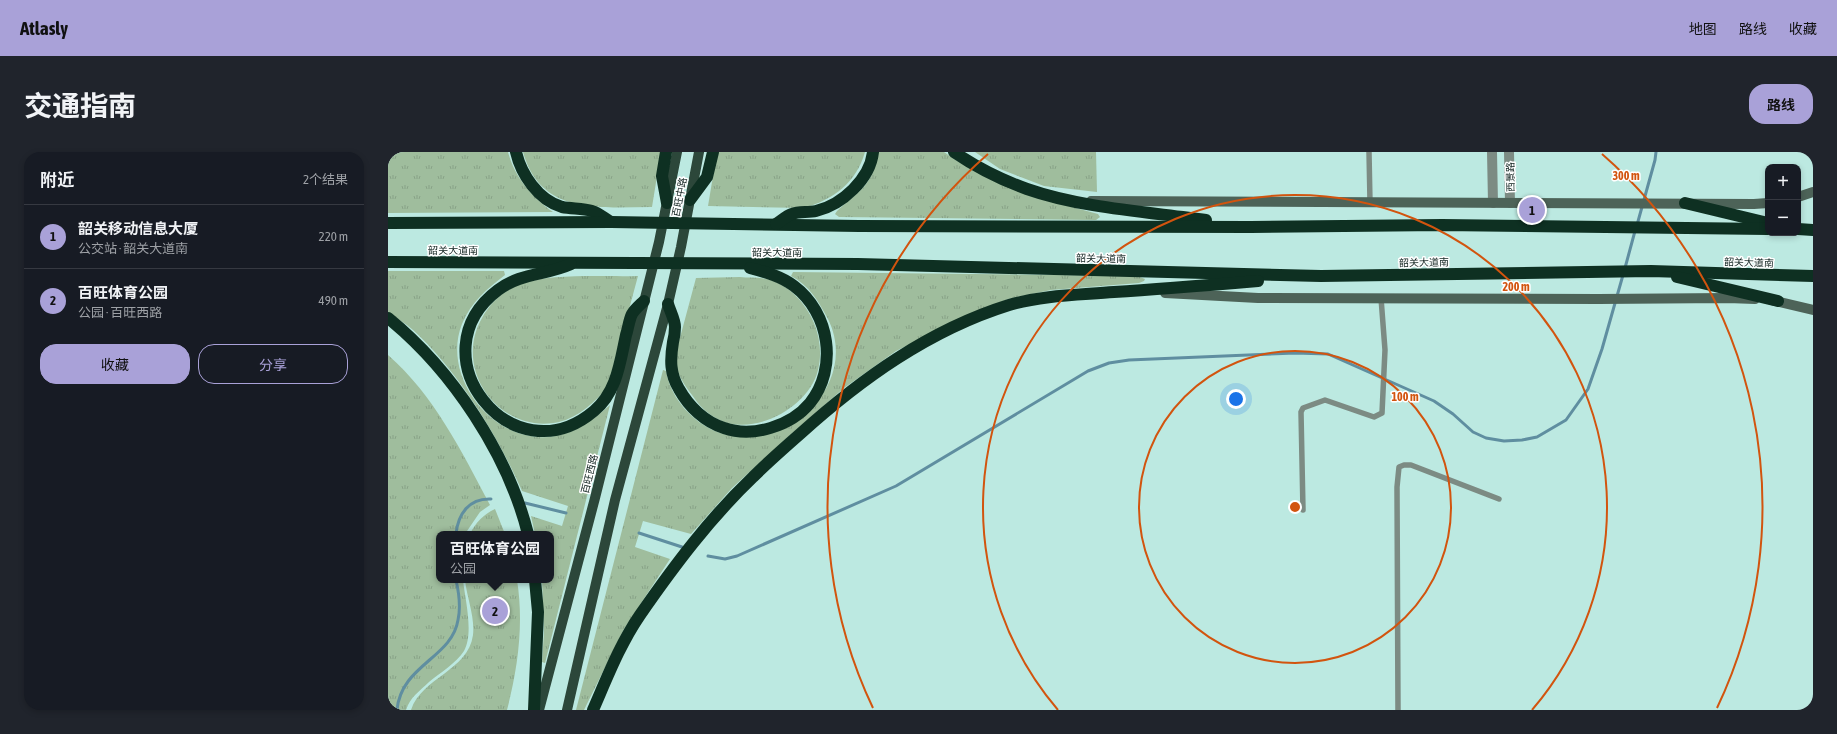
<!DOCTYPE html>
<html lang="zh">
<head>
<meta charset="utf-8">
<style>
	:root { --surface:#171b24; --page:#20242c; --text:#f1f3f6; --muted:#9ea1a6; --line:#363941; --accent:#a9a1d8 }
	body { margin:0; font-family:"Asap Condensed","Noto Sans SC",sans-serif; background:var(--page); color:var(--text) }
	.controls { position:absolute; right:12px; top:12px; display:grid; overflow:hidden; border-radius:8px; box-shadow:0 2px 6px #0003 }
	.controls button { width:36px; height:36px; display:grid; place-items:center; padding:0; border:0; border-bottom:1px solid var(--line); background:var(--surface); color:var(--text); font:20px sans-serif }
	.you { position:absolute; left:848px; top:247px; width:14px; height:14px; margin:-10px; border:3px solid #fff; border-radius:50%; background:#1a73e8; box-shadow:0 0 0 6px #1a73e833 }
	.badge { display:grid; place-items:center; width:26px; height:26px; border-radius:50%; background:var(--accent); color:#111; font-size:13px; font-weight:700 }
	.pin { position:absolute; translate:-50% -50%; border:2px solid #fff; box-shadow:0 1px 4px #0006 }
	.popup { position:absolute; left:48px; top:379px; width:118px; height:52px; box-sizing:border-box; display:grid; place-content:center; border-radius:8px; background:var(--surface); filter:drop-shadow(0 1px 3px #0005); font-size:13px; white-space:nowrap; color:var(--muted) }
	.popup b { font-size:15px; color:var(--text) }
	.popup::after { content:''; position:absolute; left:50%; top:100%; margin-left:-8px; border:8px solid transparent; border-top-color:var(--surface) }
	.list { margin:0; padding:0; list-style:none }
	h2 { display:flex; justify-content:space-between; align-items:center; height:52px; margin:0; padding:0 16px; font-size:17px }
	h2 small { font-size:13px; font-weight:400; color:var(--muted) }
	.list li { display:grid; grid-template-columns:26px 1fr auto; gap:12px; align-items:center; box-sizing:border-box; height:64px; padding:0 16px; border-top:1px solid var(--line) }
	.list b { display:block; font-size:15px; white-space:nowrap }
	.list p { margin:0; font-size:13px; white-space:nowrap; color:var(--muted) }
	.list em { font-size:13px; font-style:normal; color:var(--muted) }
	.actions { display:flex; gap:8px; padding:12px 16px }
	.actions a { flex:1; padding:9px 0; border:1px solid var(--accent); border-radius:16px; text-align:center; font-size:14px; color:var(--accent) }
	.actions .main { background:var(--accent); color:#111 }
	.map { position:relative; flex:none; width:1425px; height:558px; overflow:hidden; border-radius:16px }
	header { display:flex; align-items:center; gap:24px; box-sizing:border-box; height:56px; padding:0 20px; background:var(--accent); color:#111 }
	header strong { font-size:19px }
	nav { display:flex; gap:22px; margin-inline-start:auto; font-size:14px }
	.intro { display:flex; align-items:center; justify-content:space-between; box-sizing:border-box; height:96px; padding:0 24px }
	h1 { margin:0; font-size:28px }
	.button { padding:10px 18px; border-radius:16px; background:var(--accent); color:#111; font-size:14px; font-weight:700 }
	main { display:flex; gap:24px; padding:0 24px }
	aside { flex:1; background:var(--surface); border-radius:16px; box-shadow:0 2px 6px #0003 }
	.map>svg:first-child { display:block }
	.grass { fill:url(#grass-tufts) }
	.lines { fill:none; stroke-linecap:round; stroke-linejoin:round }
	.stream { stroke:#5f8ea0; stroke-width:3 }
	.lane { stroke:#7c8b83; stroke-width:5.5 }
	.street { stroke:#7c8b83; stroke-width:10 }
	.secondary { stroke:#4d6358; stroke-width:10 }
	.primary { stroke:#2c473a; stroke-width:10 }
	.highway { stroke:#0e3022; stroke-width:12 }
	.ring { fill:none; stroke:#d2540e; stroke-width:2 }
	.labels { text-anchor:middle; stroke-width:3; stroke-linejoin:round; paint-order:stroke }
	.street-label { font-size:10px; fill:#112320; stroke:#fff }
	.centre { fill:#d2540e; stroke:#fff; stroke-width:2 }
	.ring-label { font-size:12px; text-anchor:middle; font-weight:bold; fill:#d2540e; stroke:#fff; stroke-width:3; stroke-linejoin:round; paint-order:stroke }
</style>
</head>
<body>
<header>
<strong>Atlasly</strong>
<nav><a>地图</a><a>路线</a><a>收藏</a></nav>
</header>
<div class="intro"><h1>交通指南</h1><a class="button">路线</a></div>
<main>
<aside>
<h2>附近<small>2个结果</small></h2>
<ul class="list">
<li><span class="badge">1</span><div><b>韶关移动信息大厦</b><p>公交站 · 韶关大道南</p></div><em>220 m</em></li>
<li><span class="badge">2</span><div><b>百旺体育公园</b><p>公园 · 百旺西路</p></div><em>490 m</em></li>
</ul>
<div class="actions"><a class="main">收藏</a><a>分享</a></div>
</aside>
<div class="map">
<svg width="1425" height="558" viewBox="0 0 1425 558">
	<defs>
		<pattern id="grass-tufts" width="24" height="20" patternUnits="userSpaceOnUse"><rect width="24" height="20" fill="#9fbd9d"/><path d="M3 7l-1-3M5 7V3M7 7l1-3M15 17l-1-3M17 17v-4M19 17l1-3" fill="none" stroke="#88a287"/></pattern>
	</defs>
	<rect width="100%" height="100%" fill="#bce9e1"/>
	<g class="grass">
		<path d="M 5,0 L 120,0 C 127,26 144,45 165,60 L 0,61 L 0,2 Z"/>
		<path d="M 135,0 L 273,0 L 264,55 C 212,55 153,64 135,0 Z"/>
		<path d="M 329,0 L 477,0 C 468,31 446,47 416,56 L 320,54 Z"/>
		<path d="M 490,0 L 556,0 L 569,9 L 673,52 L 710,62 L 712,65 L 708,68 L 451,65 L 447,62 L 449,59 C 472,38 485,34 490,0 Z"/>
		<path d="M 587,0 L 708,0 L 709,40 L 656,34 L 612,17 Z"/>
		<path d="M 0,119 L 116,119 L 117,123 C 99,137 83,150 74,172 C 52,227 109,295 167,284 C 189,280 206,267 222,253 L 157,511 L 154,510 L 156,480 L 154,428 L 163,428 L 163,382 L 147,382 L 143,364 L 174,374 L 180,354 L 134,339 C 110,284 70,219 25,178 C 17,171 8,166 0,160 Z"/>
		<path d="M 405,120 L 749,124 L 757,127 L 756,129 L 751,131 L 663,138 L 620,147 L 584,162 L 508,199 L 456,236 L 401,284 L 344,336 L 303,382 L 255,369 L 247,395 L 282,407 L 236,477 L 196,558 L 188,558 L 275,218 L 278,219 C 281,237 292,254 305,265 C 370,323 478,244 440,167 C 431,150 421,133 403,124 Z"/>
		<path d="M 250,124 L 220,235 C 207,250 191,265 171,270 C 112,283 64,218 94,166 C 102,151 116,138 132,132 C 164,121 215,125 250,124 Z"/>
		<path d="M 352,125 C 360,126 370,125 379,127 C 400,132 418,151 426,171 C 432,186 434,202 430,218 C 421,256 363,287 328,266 C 318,261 310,252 304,243 C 296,233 287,219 287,205 C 287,198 291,189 293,182 C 298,163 303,145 308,126 Z"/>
		<path d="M 0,203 C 46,243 74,300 102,353 L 92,360 L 77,382 L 51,382 L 51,428 L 75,428 C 77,447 86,481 76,499 C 68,511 52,521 41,530 C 32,539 22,545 18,558 L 0,558 Z"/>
		<path d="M 107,357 L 117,382 L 82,382 C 87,371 96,362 107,357 Z"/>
		<path d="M 77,428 L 129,428 C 136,471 130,516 119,558 L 23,558 C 34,525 80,519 85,483 C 87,465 79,446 77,428 Z"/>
	</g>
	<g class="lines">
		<g class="stream">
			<path d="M 1249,73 L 1267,8 L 1268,0"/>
			<path d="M 1237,116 L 1247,79"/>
			<path d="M 137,351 L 178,361"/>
			<path d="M 251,381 L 294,395"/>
			<path d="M 68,382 C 70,362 81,346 103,347"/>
			<path d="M 320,404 L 337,407 L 349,404 L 508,334 L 700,219 L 721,211 L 741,208 L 907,201 L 940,202 L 1046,249 L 1065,262 L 1085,280 L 1098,286 L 1116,289 L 1134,288 L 1149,285 L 1178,268 L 1200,237 L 1214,197 L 1235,123"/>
			<path d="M 9,558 C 13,513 64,506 70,468 C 73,455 71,441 68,428"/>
		</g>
		<g class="lane">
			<path d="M 981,0 L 982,50"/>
			<path d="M 915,358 L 913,260 L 915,256 L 937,248 L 986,265 L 994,261 L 997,198 L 993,146"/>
			<path d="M 1010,558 L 1009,335 L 1011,315 L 1016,313 L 1023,313 L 1111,347"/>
		</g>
		<g class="street">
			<path d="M 1104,0 L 1105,51"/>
			<path d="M 1121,0 L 1122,51"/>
		</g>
		<g class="secondary">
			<path d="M 1410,45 L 1425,40"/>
			<path d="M 703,49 L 1366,52 L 1380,51"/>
			<path d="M 777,141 L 870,146 L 1210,147 L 1340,146 L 1367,147"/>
			<path d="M 1383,148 L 1425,158"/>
		</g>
		<g class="primary">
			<path d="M 151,558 L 207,346 L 271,90 L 289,0"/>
			<path d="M 179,558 L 227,348 L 280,152 L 293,95 L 311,0"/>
		</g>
		<g class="highway">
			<path d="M 128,0 C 133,22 150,48 174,55 C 184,57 195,56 204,59 C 211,61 217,67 223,70"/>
			<path d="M 278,0 L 274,24 L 279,51"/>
			<path d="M 566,0 C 588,15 614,28 639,37 C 693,56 761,60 818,68"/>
			<path d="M 302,48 L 319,25 L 325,0"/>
			<path d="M 1297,51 L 1380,71"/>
			<path d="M 0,71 L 223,70 L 471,74 L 863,75 L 1054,73 L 1380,77"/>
			<path d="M 388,72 C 393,69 398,64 404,62 C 411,59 420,61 428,59 C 454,53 482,27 485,0"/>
			<path d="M 1410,77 L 1425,78"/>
			<path d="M 0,110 L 470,112 L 933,124 L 1263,119 L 1425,124"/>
			<path d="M 183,112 C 159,123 132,121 110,138 C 25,202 124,328 206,259 C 229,240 232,210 238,183 C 240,177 241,168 244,162 C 247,157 252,153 256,149"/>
			<path d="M 1289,125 L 1390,149"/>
			<path d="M 280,152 C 282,159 287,168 287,175 C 287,180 286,186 285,190 C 282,208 282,222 291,237 C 301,255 317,270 336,276 C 365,286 403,274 422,251 C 450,216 442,161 406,134 C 393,124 377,120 362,116"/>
			<path d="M 0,166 C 64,218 120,302 140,382"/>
			<path d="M 146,558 L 150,460 L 147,428"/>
			<path d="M 205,558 C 219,526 232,492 252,463 C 286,414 322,366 365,325 C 380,310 396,296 412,282 C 473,227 541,178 621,153 C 655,143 691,143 726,140 C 774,137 822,133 870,129"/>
		</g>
	</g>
	<g class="ring">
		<circle cx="907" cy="355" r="156"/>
		<path d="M670 558A312 312 0 1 1 1144 558"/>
		<path d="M485 556A468 468 0 0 1 600 2M1214 2A468 468 0 0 1 1329 556"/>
	</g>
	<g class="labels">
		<g class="street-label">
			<text transform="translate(1122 25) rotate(-91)" y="4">西景路</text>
			<text transform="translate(291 45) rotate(-79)" y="4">百旺中路</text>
			<text x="65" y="102">韶关大道南</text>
			<text x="389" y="104">韶关大道南</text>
			<text transform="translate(713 106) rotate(1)" y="4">韶关大道南</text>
			<text transform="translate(1036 110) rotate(-1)" y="4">韶关大道南</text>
			<text transform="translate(1361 110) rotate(2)" y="4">韶关大道南</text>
			<text transform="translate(201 322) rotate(-76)" y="4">百旺西路</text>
		</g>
	</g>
	<circle cx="907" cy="355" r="6" class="centre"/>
	<g class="ring-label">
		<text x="1238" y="28">300 m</text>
		<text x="1128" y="139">200 m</text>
		<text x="1017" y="249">100 m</text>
	</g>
</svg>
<div class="controls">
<button>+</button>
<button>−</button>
</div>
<div class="you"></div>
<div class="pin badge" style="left:1144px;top:58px">1</div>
<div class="pin badge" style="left:107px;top:459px">2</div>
<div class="popup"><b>百旺体育公园</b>公园</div>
</div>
</main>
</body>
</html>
